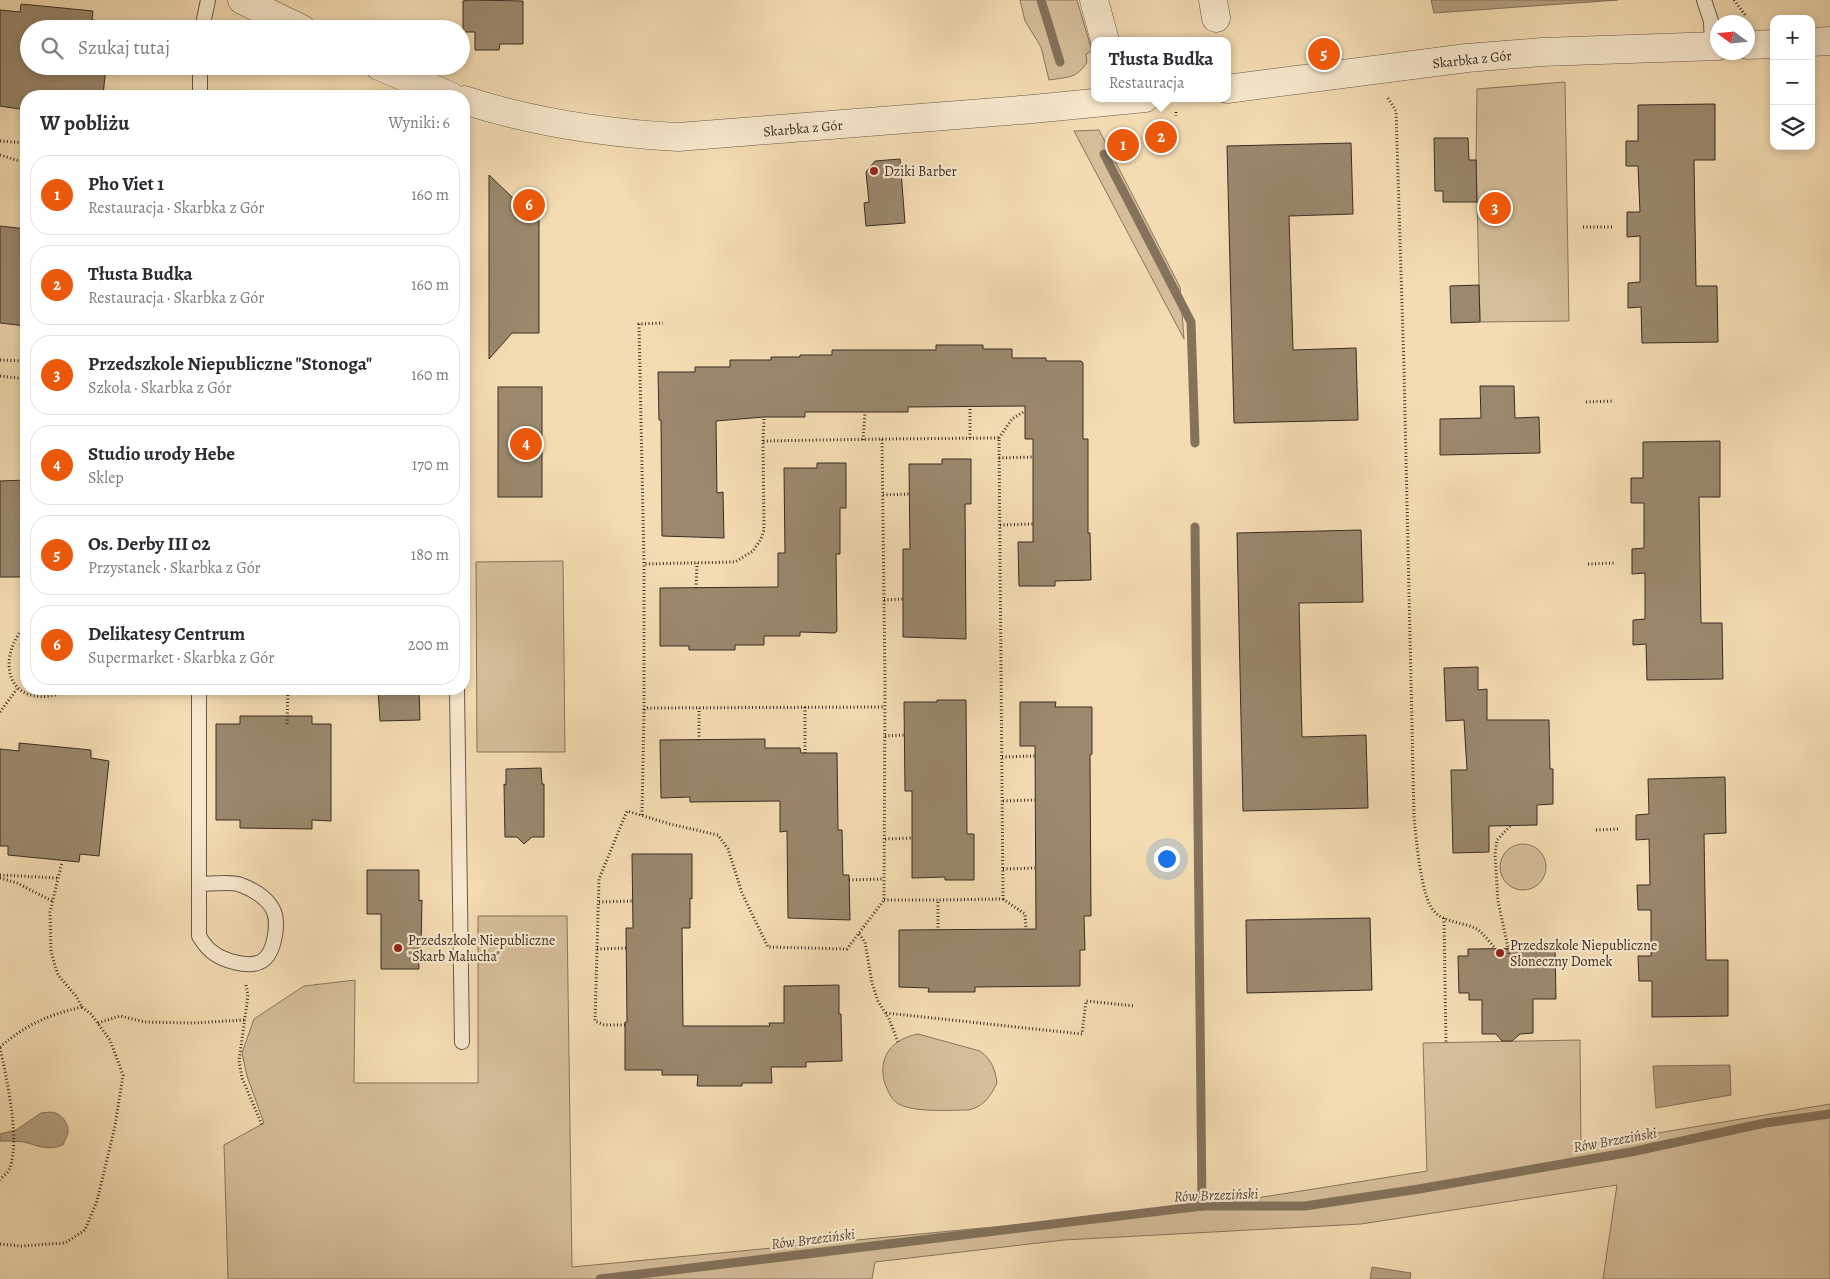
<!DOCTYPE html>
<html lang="pl">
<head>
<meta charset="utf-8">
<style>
	:root { --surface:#fff; --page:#f7f7f7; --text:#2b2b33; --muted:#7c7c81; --line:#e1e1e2; --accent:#ea580c }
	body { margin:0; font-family:Alegreya,serif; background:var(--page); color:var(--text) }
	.controls { position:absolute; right:15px; top:15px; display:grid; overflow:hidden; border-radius:10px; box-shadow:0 2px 8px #0003 }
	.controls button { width:45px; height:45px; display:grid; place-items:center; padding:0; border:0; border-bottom:1px solid var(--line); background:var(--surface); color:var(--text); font:25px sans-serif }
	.compass { position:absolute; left:1710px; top:15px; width:45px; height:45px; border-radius:50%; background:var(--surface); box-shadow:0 2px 8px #0003; rotate:285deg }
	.you { position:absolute; left:1166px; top:858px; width:18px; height:18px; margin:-12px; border:4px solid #fff; border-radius:50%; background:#1a73e8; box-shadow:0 0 0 8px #1a73e833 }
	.badge { display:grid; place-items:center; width:32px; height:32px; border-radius:50%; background:var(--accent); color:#fff; font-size:16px; font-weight:700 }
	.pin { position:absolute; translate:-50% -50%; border:2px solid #fff; box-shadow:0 1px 5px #0006 }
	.popup { position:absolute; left:1091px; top:37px; width:140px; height:65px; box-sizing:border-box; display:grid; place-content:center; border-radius:10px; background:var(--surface); filter:drop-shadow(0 1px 4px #0005); font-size:16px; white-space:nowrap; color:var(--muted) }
	.popup b { font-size:19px; color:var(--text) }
	.popup::after { content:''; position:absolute; left:50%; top:100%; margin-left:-10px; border:10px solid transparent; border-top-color:var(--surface) }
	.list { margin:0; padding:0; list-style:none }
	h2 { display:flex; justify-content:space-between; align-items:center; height:65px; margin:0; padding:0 20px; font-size:21px }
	h2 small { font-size:16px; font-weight:400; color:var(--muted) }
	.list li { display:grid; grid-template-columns:32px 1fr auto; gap:15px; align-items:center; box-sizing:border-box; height:80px; margin:0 10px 10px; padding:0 10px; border:1px solid var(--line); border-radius:20px }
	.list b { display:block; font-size:19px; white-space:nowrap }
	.list p { margin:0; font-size:16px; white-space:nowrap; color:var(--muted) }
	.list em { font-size:16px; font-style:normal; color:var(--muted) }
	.icon { flex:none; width:28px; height:28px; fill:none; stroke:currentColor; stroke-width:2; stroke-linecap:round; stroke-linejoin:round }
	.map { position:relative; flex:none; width:1830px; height:1279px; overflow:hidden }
	.search { position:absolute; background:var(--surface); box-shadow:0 2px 8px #0003; left:20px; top:20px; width:450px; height:55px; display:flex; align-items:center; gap:12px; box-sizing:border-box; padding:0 18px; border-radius:28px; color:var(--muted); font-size:19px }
	.panel { position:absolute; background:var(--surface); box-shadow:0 2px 8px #0003; left:20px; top:90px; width:450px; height:605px; border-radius:20px }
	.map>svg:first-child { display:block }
	.green { fill:#d5be9a; stroke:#88755e }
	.water { fill:#b5a081; stroke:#84725b }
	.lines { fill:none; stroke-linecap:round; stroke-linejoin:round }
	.stream { stroke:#84725b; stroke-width:9 }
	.building { fill:#9b886d; stroke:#3b2c23 }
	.service-casing { stroke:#695847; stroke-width:16 }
	.minor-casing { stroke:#695847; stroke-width:29 }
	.tertiary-casing { stroke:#695847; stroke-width:29 }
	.path { stroke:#3b2c23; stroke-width:3; stroke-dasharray:1 2.5; stroke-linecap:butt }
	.service { stroke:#f8e8cd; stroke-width:14 }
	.minor { stroke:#f8e8cd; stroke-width:28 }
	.tertiary { stroke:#f8e8cd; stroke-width:28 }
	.poi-dot { fill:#8f2418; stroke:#f8e8cd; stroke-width:2 }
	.labels { text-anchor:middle; stroke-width:4.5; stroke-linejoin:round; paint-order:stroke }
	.street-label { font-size:14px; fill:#3b2c23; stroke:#f8e8cd }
	.poi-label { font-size:14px; fill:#3b2c23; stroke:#f8e8cd; text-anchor:start }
	.water-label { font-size:15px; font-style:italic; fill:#5a493a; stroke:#f8e8cd }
</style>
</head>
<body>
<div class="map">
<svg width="1830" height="1279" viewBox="0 0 1830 1279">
	<rect width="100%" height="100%" fill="#f4dcb2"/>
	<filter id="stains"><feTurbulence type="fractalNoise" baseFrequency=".004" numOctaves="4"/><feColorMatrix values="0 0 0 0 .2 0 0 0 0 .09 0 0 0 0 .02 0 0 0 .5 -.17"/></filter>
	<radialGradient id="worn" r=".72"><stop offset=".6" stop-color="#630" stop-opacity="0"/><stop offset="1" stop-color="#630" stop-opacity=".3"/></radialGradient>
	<g class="green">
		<path d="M 1020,0 L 1077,0 L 1092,51 L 1086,54 L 1087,62 C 1077,79 1067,77 1049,80 L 1041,47 L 1025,21 Z"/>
		<path d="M 1565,82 L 1569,321 L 1480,322 L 1476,160 L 1477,89 Z"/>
		<path d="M 1099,130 L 1180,287 L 1184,339 L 1074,131 Z"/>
		<path d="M 563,561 L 565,752 L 477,752 L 476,562 Z"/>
		<circle cx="1523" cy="867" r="23"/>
		<path d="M 478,916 L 567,916 L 572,1267 L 1194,1208 L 1427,1171 L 1423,1043 L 1580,1040 L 1581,1146 L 1830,1104 L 1830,1279 L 1603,1279 L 1617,1185 L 1361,1224 L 1064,1240 L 875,1262 L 872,1279 L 228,1279 L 224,1145 L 264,1123 L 247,1076 L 242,1053 L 254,1019 L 304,986 L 355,980 L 354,1083 L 478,1083 Z"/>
		<path d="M 918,1034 L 980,1051 C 992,1060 995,1069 997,1083 C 990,1097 984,1106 969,1110 C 951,1110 912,1113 897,1103 C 891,1099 888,1091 885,1084 C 877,1057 892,1039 918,1034 Z"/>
	</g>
	<g class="water">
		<path d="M 1431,0 L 1618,0 L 1434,13 Z"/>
		<path d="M 1730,1065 L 1731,1095 L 1656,1108 L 1653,1066 Z"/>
		<path d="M 51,1112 C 61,1113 69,1123 68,1133 C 67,1137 64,1142 63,1145 C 46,1151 40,1146 24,1142 C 16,1141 8,1141 0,1141 L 0,1134 L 16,1130 L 41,1113 Z"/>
		<path d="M 1372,1267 L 1411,1273 L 1410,1279 L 1370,1279 Z"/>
	</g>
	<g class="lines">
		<g class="stream">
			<path d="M 1041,0 L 1060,62"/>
			<path d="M 1104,154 L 1191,322 L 1195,443"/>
			<path d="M 1195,527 L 1202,1206"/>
			<path d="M 600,1279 L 1202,1206 L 1305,1206 L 1419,1189 L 1631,1152 L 1765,1123 L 1830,1114"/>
		</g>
	</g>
	<g class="building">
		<path d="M 470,0 L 523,1 L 523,44 L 500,44 L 499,50 L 475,50 L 475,32 L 463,32 L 463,1 Z"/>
		<path d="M 21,4 L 93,11 L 92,20 L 111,22 L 110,29 L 29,29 L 29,66 L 106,66 L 103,96 L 26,96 L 26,110 L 0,106 L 0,10 L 20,12 Z"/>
		<path d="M 1715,104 L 1715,160 L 1694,160 L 1696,286 L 1717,286 L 1718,342 L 1642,343 L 1641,307 L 1628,308 L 1628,283 L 1640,282 L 1640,236 L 1627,237 L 1627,212 L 1640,212 L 1638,166 L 1626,166 L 1626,141 L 1638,141 L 1638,105 Z"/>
		<path d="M 1434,138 L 1468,138 L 1469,160 L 1476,160 L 1477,202 L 1443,202 L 1443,191 L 1435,191 Z"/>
		<path d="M 1351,143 L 1353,214 L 1289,216 L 1293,350 L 1356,348 L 1358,420 L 1234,423 L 1227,146 Z"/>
		<path d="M 900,159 L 905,223 L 866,226 L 864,203 L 869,202 L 866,172 L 875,161 Z"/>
		<path d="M 489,175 L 513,198 L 539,199 L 539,333 L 512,333 L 489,359 Z"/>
		<path d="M 0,226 L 26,229 L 26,326 L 0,323 Z"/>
		<path d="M 1479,285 L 1480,322 L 1451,323 L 1450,286 Z"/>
		<path d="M 936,345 L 983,345 L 983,349 L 1012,349 L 1012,358 L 1046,358 L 1046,361 L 1081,361 L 1083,363 L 1083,439 L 1088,439 L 1088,533 L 1090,533 L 1091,580 L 1055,581 L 1055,586 L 1019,586 L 1018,542 L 1033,542 L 1033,439 L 1025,439 L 1025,406 L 908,407 L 908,412 L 805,412 L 805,417 L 764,417 L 716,421 L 717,493 L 723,492 L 724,538 L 662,536 L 661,420 L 659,420 L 658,372 L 695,372 L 695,367 L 730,367 L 730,360 L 771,360 L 771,357 L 800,357 L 800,355 L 832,355 L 832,350 L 936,350 Z"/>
		<path d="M 1480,386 L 1514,386 L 1515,418 L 1539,417 L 1540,453 L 1440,455 L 1440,419 L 1481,418 Z"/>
		<rect x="498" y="387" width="44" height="110"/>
		<path d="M 1720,441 L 1720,497 L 1699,497 L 1701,623 L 1722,623 L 1723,679 L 1647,680 L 1646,644 L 1633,645 L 1633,620 L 1645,619 L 1645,573 L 1632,574 L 1632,549 L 1644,548 L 1644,503 L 1631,503 L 1631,478 L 1643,478 L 1643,442 Z"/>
		<path d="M 942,459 L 971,459 L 971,504 L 965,504 L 966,639 L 903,637 L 903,549 L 910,549 L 909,464 L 942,464 Z"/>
		<path d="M 817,463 L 846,463 L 846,508 L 840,508 L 840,554 L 836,554 L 837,631 L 835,633 L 800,632 L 800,636 L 764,636 L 764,645 L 735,645 L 735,650 L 689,650 L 689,646 L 660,646 L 660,588 L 778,587 L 778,553 L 785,553 L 784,468 L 817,468 Z"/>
		<path d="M 26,480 L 26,577 L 0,577 L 0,481 Z"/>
		<path d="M 1361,530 L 1363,602 L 1299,603 L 1302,737 L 1366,735 L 1368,808 L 1243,811 L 1237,533 Z"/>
		<path d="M 1478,667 L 1478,690 L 1487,689 L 1487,720 L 1549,720 L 1550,769 L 1553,769 L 1553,804 L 1537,805 L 1537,825 L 1489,826 L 1489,852 L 1453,853 L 1451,770 L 1467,770 L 1464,720 L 1446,721 L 1444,668 Z"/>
		<path d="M 378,689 L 419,689 L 420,720 L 380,721 Z"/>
		<path d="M 937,700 L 966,700 L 967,834 L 974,834 L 974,880 L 945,880 L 945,877 L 912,878 L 912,791 L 905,791 L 904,702 L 937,702 Z"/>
		<path d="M 1020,702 L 1056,702 L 1055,707 L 1092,707 L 1092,754 L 1090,755 L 1091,916 L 1084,916 L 1085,950 L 1080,950 L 1080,986 L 975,987 L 975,992 L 928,992 L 929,988 L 899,987 L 899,930 L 1036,929 L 1035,746 L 1020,746 Z"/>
		<path d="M 240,716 L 312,716 L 312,724 L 331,724 L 331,821 L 312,820 L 312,829 L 240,828 L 240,820 L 216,820 L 216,724 L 240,724 Z"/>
		<path d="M 765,739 L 765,748 L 800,748 L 801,753 L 837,753 L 838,830 L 842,830 L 843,875 L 849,875 L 850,920 L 788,918 L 787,831 L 780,832 L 780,801 L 690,802 L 690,797 L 661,798 L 660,740 Z"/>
		<path d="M 19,743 L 91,750 L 91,758 L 109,761 L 99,856 L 80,854 L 79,862 L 8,855 L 8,846 L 0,846 L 0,749 L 19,751 Z"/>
		<path d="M 541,768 L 542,784 L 544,784 L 544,837 L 532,837 L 524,844 L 517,837 L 505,837 L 504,784 L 506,785 L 506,769 Z"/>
		<path d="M 1725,777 L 1726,833 L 1704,834 L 1706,960 L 1728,960 L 1728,1016 L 1652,1017 L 1652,981 L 1639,981 L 1638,956 L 1651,956 L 1651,910 L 1638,910 L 1637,885 L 1650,885 L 1649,839 L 1636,840 L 1636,815 L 1649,814 L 1648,779 Z"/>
		<path d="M 632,854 L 692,854 L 692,899 L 690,898 L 690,928 L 682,928 L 683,1026 L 770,1026 L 769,1023 L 784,1023 L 784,986 L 839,985 L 839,1014 L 841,1014 L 842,1061 L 806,1062 L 806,1067 L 771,1067 L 772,1083 L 742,1083 L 742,1086 L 697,1086 L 698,1075 L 662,1075 L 662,1070 L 625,1070 L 625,1022 L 627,1022 L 626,928 L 633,928 Z"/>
		<path d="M 367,870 L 419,870 L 419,901 L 422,900 L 421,947 L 418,947 L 419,969 L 381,969 L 381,914 L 367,914 Z"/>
		<path d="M 1370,918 L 1372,990 L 1247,993 L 1246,920 Z"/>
		<path d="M 1555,948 L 1556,999 L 1533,999 L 1533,1033 L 1520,1034 L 1512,1041 L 1502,1041 L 1496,1034 L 1482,1034 L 1482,1000 L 1469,1000 L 1469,993 L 1459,993 L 1458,956 L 1468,956 L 1468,949 Z"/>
	</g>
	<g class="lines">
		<defs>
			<g id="service">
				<path d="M 1704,0 L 1711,21 L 1712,47"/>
				<path d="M 202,29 L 208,0"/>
				<path d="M 200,66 L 200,96"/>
				<path d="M 199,689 L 199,936 C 202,941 206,947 211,951 C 221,960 249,969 262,961 C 275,953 280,920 272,908 C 266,897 252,889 241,885 C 232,881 210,884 199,884"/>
				<path d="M 457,689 L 462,1042"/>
			</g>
			<g id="minor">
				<path d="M 1094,0 L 1105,41"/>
				<path d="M 1213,0 L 1216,18"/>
			</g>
			<g id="tertiary">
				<path d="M 242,0 L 302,29"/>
				<path d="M 1811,42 L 1830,41"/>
				<path d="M 1748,45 L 1774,44"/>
				<path d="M 379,66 L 450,96"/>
				<path d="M 1227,89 L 1467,58 L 1542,52 L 1718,46"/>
				<path d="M 464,100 C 535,123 604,133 678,137 L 1033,109 L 1145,98"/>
			</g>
		</defs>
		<use href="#service" class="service-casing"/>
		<use href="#minor" class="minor-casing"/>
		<use href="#tertiary" class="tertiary-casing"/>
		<g class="path">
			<path d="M 1734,0 L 1746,16"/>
			<path d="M 330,22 L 343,29"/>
			<path d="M 1388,98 L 1396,111 L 1404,369 L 1414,817 C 1416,837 1421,898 1434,911 C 1444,923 1464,922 1477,929 C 1484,934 1490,943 1496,949"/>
			<path d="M 1176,112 L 1176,116"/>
			<path d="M 0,141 L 26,143"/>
			<path d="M 0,155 L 26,163"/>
			<path d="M 1583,227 L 1612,227"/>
			<path d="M 0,360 L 26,361"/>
			<path d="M 0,376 L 26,379"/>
			<path d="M 1586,402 L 1614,401"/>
			<path d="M 970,438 L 970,407"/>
			<path d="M 999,438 L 1012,419 L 1025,411"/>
			<path d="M 882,439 L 999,438 L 1003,899 L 938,900"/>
			<path d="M 863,440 L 865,412"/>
			<path d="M 763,441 L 764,417"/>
			<path d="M 999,458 L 1033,457"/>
			<path d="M 883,495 L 909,494"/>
			<path d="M 1000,525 L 1033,524"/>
			<path d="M 1588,564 L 1616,563"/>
			<path d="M 696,588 L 697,563"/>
			<path d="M 884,600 L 903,599"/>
			<path d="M 26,625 C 0,651 1,702 50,696 C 56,695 62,693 67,689"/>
			<path d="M 259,689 L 288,689"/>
			<path d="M 805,707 L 805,753"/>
			<path d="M 644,710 L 644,564"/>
			<path d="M 0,712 L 17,689"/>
			<path d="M 287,724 L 288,689"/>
			<path d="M 885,736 L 905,735"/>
			<path d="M 699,740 L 699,708"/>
			<path d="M 1002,757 L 1035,756"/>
			<path d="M 1003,801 L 1035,800"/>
			<path d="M 642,815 L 644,710 L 648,708 L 885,707"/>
			<path d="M 1596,830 L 1619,829"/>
			<path d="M 885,839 L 912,838"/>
			<path d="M 1003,869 L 1035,868"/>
			<path d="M 0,875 L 58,878"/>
			<path d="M 0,878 L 17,883 L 52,901"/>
			<path d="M 849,880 L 884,879"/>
			<path d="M 1003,899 L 1025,914 L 1026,929"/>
			<path d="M 884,900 L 938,900 L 938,930"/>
			<path d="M 599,902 L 634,901"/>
			<path d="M 1444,918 L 1446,1043"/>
			<path d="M 859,934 L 865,942 L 872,983 L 878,1001 L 889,1019 L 898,1042"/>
			<path d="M 597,949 L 627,948"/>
			<path d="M 1510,957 L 1498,901 L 1495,854 L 1497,840 L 1510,826"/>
			<path d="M 246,985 L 248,995 L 239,1061 L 242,1078 L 262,1125"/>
			<path d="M 886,1013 L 1082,1034 L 1086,1001 L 1135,1006"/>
			<path d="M 98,1023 L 120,1016 L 145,1022 L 193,1023 L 245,1020"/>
			<path d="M 625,1025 L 604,1025 L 595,1021 L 599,879 L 627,811 L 670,824 L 718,835 L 728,849 L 742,893 L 768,947 L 847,949 L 884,900 L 885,682 L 882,439 L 763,441 L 764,530 L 761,539 L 753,551 L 735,562 L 644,564 L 639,324 L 663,323"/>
			<path d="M 0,1047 C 27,1024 48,1015 82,1007 L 76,996 L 58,975 L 51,952 L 50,912 L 62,862"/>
			<path d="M 0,1048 C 7,1079 20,1139 10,1168 C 8,1173 3,1176 0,1180"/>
			<path d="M 0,1244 L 21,1246 L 65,1243 L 85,1230 L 97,1201 L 115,1126 L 123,1075 L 110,1040 L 91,1014 L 82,1007"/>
		</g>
		<use href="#service" class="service"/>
		<use href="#minor" class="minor"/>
		<use href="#tertiary" class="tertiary"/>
	</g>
	<g class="poi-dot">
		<circle cx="874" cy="171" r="5"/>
		<circle cx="398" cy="948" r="5"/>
		<circle cx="1500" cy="953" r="5"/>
	</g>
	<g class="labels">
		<g class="street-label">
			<text transform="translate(1472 59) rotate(-6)" y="5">Skarbka z Gór</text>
			<text transform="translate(803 128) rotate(-5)" y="5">Skarbka z Gór</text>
		</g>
		<g class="poi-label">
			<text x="884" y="176">Dziki Barber</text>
			<text x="408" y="945">Przedszkole Niepubliczne<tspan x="408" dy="16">"Skarb Malucha"</tspan></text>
			<text x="1510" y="950">Przedszkole Niepubliczne<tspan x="1510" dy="16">Słoneczny Domek</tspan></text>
		</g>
		<g class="water-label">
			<text transform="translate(1615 1140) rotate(-10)" y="5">Rów Brzeziński</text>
			<text transform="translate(1216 1195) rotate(-2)" y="5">Rów Brzeziński</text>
			<text transform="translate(813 1239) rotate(-7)" y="5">Rów Brzeziński</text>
		</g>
	</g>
	<rect width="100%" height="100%" filter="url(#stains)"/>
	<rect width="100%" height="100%" fill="url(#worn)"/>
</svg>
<div class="controls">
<button>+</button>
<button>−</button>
<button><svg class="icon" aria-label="layers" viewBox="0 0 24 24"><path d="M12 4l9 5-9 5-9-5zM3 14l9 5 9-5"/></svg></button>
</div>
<svg class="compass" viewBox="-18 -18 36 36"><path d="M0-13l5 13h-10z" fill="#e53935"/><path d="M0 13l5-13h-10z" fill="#7c7c81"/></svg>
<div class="you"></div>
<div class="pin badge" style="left:1123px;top:145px">1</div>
<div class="pin badge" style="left:1161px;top:137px">2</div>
<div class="popup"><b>Tłusta Budka</b>Restauracja</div>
<div class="pin badge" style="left:1495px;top:208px">3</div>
<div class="pin badge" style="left:526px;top:444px">4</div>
<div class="pin badge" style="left:1324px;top:54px">5</div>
<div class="pin badge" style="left:529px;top:205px">6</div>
<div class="search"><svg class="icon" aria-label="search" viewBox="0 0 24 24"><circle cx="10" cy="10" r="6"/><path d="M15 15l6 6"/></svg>Szukaj tutaj</div>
<section class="panel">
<h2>W pobliżu<small>Wyniki: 6</small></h2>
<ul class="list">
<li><span class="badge">1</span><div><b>Pho Viet 1</b><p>Restauracja · Skarbka z Gór</p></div><em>160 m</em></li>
<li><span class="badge">2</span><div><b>Tłusta Budka</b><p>Restauracja · Skarbka z Gór</p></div><em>160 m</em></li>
<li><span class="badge">3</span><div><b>Przedszkole Niepubliczne &quot;Stonoga&quot;</b><p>Szkoła · Skarbka z Gór</p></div><em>160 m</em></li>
<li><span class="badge">4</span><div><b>Studio urody Hebe</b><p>Sklep</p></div><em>170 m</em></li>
<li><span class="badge">5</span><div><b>Os. Derby III 02</b><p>Przystanek · Skarbka z Gór</p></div><em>180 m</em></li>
<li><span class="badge">6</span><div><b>Delikatesy Centrum</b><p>Supermarket · Skarbka z Gór</p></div><em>200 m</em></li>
</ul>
</section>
</div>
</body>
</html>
